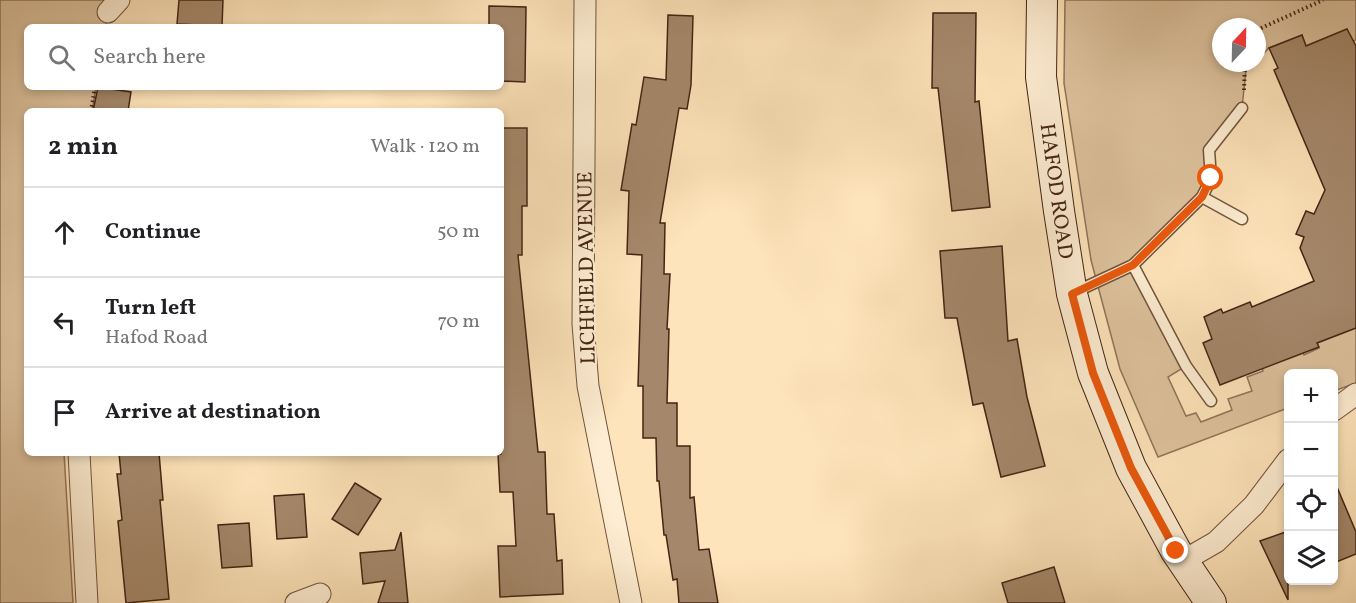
<!DOCTYPE html>
<html lang="en">
<head>
<meta charset="utf-8">
<style>
	:root { --surface:#fff; --page:#f2f2f2; --text:#202124; --muted:#757577; --line:#e0e0e0 }
	body { margin:0; font-family:Vollkorn,serif; background:var(--page); color:var(--text) }
	.controls { position:absolute; right:18px; bottom:18px; display:grid; overflow:hidden; border-radius:9px; box-shadow:0 3px 9px #0003 }
	.controls button { width:54px; height:54px; display:grid; place-items:center; padding:0; border:0; border-bottom:2px solid var(--line); background:var(--surface); color:var(--text); font:30px sans-serif }
	.compass { position:absolute; left:1212px; top:18px; width:54px; height:54px; border-radius:50%; background:var(--surface); box-shadow:0 3px 9px #0003; rotate:22deg }
	.stop { position:absolute; width:18px; height:18px; margin:-14px; border:4px solid #ea580c; border-radius:50%; background:#fff }
	.stop.end { background:#ea580c; border-color:#fff; box-shadow:0 2px 6px #0008 }
	.list { margin:0; padding:0; list-style:none }
	h2 { display:flex; justify-content:space-between; align-items:center; height:78px; margin:0; padding:0 24px; font-size:26px }
	h2 small { font-size:20px; font-weight:400; color:var(--muted) }
	.list li { display:grid; grid-template-columns:39px 1fr auto; gap:18px; align-items:center; box-sizing:border-box; height:90px; padding:0 24px; border-top:2px solid var(--line) }
	.list b { display:block; font-size:22px; white-space:nowrap }
	.list p { margin:0; font-size:20px; white-space:nowrap; color:var(--muted) }
	.list em { font-size:20px; font-style:normal; color:var(--muted) }
	.icon { flex:none; width:33px; height:33px; fill:none; stroke:currentColor; stroke-width:2; stroke-linecap:round; stroke-linejoin:round }
	.map { position:relative; flex:none; width:1356px; height:603px; overflow:hidden }
	.search { position:absolute; background:var(--surface); box-shadow:0 3px 9px #0003; left:24px; top:24px; width:480px; height:66px; display:flex; align-items:center; gap:15px; box-sizing:border-box; padding:0 21px; border-radius:9px; color:var(--muted); font-size:22px }
	.panel { position:absolute; background:var(--surface); box-shadow:0 3px 9px #0003; left:24px; top:108px; width:480px; height:348px; border-radius:9px }
	.map>svg:first-child { display:block }
	.green { fill:#dec39e; stroke:#91745a; stroke-width:1.5 }
	.building { fill:#a5886b; stroke:#442415; stroke-width:1.5 }
	.lines { fill:none; stroke-linecap:round; stroke-linejoin:round }
	.lane-casing { stroke:#72543e; stroke-width:13 }
	.street-casing { stroke:#72543e; stroke-width:23 }
	.secondary-casing { stroke:#442415; stroke-width:32 }
	.path { stroke:#442415; stroke-width:4; stroke-dasharray:1.5 3; stroke-linecap:butt }
	.lane { stroke:#feedd2; stroke-width:10 }
	.street { stroke:#feedd2; stroke-width:21 }
	.secondary { stroke:#feedd2; stroke-width:30 }
	.route { stroke:#ea580c; stroke-width:8 }
	.labels { text-anchor:middle; stroke-width:4.5; stroke-linejoin:round; paint-order:stroke }
	.street-label { font-size:21px; fill:#442415; stroke:#feedd2 }
</style>
</head>
<body>
<div class="map">
<svg width="1356" height="603" viewBox="0 0 1356 603">
	<rect width="100%" height="100%" fill="#fee4ba"/>
	<filter id="stains"><feTurbulence type="fractalNoise" baseFrequency=".00333" numOctaves="4"/><feColorMatrix values="0 0 0 0 .2 0 0 0 0 .09 0 0 0 0 .02 0 0 0 .5 -.17"/></filter>
	<radialGradient id="worn" r=".72"><stop offset=".6" stop-color="#630" stop-opacity="0"/><stop offset="1" stop-color="#630" stop-opacity=".3"/></radialGradient>
	<g class="green">
		<path d="M 0,0 L 119,0 L 108,12 L 106,27 L 27,27 L 27,87 L 96,87 L 92,111 L 27,111 L 27,453 L 64,453 L 73,603 L 0,603 Z"/>
		<path d="M 1065,0 L 1356,0 L 1356,40 L 1353,41 L 1347,29 L 1306,46 L 1302,35 L 1269,48 L 1257,60 L 1257,27 L 1221,27 L 1221,63 L 1254,63 L 1246,70 L 1242,108 L 1209,150 L 1211,179 L 1202,197 L 1133,265 L 1186,366 L 1168,377 L 1186,416 L 1196,413 L 1201,422 L 1232,410 L 1228,399 L 1252,391 L 1247,377 L 1263,371 L 1262,367 L 1302,349 L 1304,355 L 1319,348 L 1317,343 L 1356,328 L 1356,383 L 1334,391 L 1334,374 L 1288,374 L 1288,408 L 1158,457 L 1120,369 L 1091,260 L 1064,83 Z"/>
	</g>
	<g class="building">
		<path d="M 179,0 L 223,0 L 222,26 L 177,24 Z"/>
		<path d="M 489,6 L 526,7 L 525,82 L 501,81 L 501,27 L 489,27 Z"/>
		<path d="M 933,13 L 976,13 L 975,102 L 979,101 L 990,207 L 952,211 L 938,88 L 932,88 Z"/>
		<path d="M 668,15 L 693,16 L 691,85 L 687,109 L 679,108 L 660,223 L 665,223 L 664,274 L 670,274 L 667,329 L 669,329 L 667,403 L 677,403 L 677,446 L 690,446 L 690,498 L 694,497 L 699,550 L 709,549 L 718,603 L 679,603 L 677,579 L 673,580 L 666,535 L 664,535 L 659,481 L 657,481 L 656,438 L 643,438 L 643,386 L 638,386 L 642,255 L 627,254 L 629,191 L 621,190 L 632,124 L 636,125 L 644,77 L 666,80 Z"/>
		<path d="M 1347,29 L 1356,46 L 1356,328 L 1317,343 L 1319,347 L 1220,385 L 1203,343 L 1212,339 L 1204,317 L 1221,309 L 1223,313 L 1250,302 L 1252,307 L 1314,281 L 1300,248 L 1304,237 L 1296,234 L 1306,211 L 1314,214 L 1325,190 L 1274,70 L 1278,68 L 1269,48 L 1302,35 L 1306,46 Z"/>
		<path d="M 98,87 L 131,92 L 128,111 L 93,111 Z"/>
		<path d="M 501,128 L 527,128 L 527,206 L 522,206 L 522,255 L 518,255 L 538,452 L 545,452 L 547,514 L 554,514 L 557,561 L 562,560 L 563,594 L 500,597 L 498,546 L 516,546 L 513,492 L 500,492 L 498,454 L 501,454 Z"/>
		<path d="M 1002,246 L 1008,341 L 1017,339 L 1027,397 L 1045,466 L 1001,477 L 983,403 L 973,405 L 957,318 L 945,318 L 940,251 Z"/>
		<path d="M 119,453 L 159,453 L 163,500 L 160,500 L 169,599 L 126,603 L 118,521 L 122,520 L 117,474 L 121,474 Z"/>
		<path d="M 1334,480 L 1356,532 L 1356,554 L 1334,563 Z"/>
		<path d="M 355,483 L 381,499 L 358,535 L 332,519 Z"/>
		<path d="M 304,494 L 307,537 L 277,539 L 274,496 Z"/>
		<path d="M 249,523 L 252,566 L 222,568 L 218,525 Z"/>
		<path d="M 1288,531 L 1288,600 L 1260,541 Z"/>
		<path d="M 401,532 L 408,603 L 378,603 L 385,581 L 363,584 L 360,553 L 395,550 Z"/>
		<path d="M 1054,567 L 1065,603 L 1008,603 L 1002,583 Z"/>
	</g>
	<g class="lines">
		<defs>
			<g id="lane">
				<path d="M 1202,197 L 1242,219"/>
				<path d="M 1133,265 L 1186,366 L 1211,401"/>
				<path d="M 1075,292 L 1133,265 L 1202,197 L 1211,179 L 1209,150 L 1242,108"/>
			</g>
			<g id="street">
				<path d="M 585,0 L 583,324 L 588,386 L 631,603"/>
				<path d="M 108,12 L 119,0"/>
				<path d="M 1334,410 L 1356,394"/>
				<path d="M 79,453 L 87,603"/>
				<path d="M 1183,561 L 1216,542 L 1254,505 L 1288,460"/>
				<path d="M 296,603 L 320,594"/>
			</g>
			<path id="secondary" d="M 1042,0 L 1041,77 L 1059,211 L 1072,294 L 1093,373 L 1131,468 L 1176,551 L 1211,603"/>
		</defs>
		<use href="#lane" class="lane-casing"/>
		<use href="#street" class="street-casing"/>
		<use href="#secondary" class="secondary-casing"/>
		<g class="path">
			<path d="M 1257,30 L 1323,0"/>
			<path d="M 1244,90 L 1245,63"/>
			<path d="M 91,111 L 95,87"/>
		</g>
		<use href="#lane" class="lane"/>
		<use href="#street" class="street"/>
		<use href="#secondary" class="secondary"/>
	</g>
	<g class="lines">
		<path class="route" d="M 1176,551 L 1131,468 L 1093,373 L 1072,294 L 1133,265 L 1202,197 L 1211,178"/>
	</g>
	<g class="labels">
		<g class="street-label">
			<text transform="translate(1057 191) rotate(82)" y="7">HAFOD ROAD</text>
			<text transform="translate(586 268) rotate(-91)" y="7">LICHFIELD AVENUE</text>
		</g>
	</g>
	<rect width="100%" height="100%" filter="url(#stains)"/>
	<rect width="100%" height="100%" fill="url(#worn)"/>
</svg>
<div class="controls">
<button>+</button>
<button>−</button>
<button><svg class="icon" aria-label="locate" viewBox="0 0 24 24"><circle cx="12" cy="12" r="6"/><path d="M12 2v4M12 18v4M2 12h4M18 12h4"/></svg></button>
<button><svg class="icon" aria-label="layers" viewBox="0 0 24 24"><path d="M12 4l9 5-9 5-9-5zM3 14l9 5 9-5"/></svg></button>
</div>
<svg class="compass" viewBox="-18 -18 36 36"><path d="M0-13l5 13h-10z" fill="#e53935"/><path d="M0 13l5-13h-10z" fill="#757577"/></svg>
<div class="stop" style="left:1211px;top:178px"></div>
<div class="stop end" style="left:1176px;top:551px"></div>
<div class="search"><svg class="icon" aria-label="search" viewBox="0 0 24 24"><circle cx="10" cy="10" r="6"/><path d="M15 15l6 6"/></svg>Search here</div>
<section class="panel">
<h2>2 min<small>Walk · 120 m</small></h2>
<ul class="list">
<li><svg class="icon" aria-label="ahead" viewBox="0 0 24 24"><path d="M12 20V5M6 11l6-6 6 6"/></svg><div><b>Continue</b></div><em>50 m</em></li>
<li><svg class="icon" aria-label="left" viewBox="0 0 24 24"><path d="M17 20v-9H6M10 6l-5 5 5 5"/></svg><div><b>Turn left</b><p>Hafod Road</p></div><em>70 m</em></li>
<li><svg class="icon" aria-label="arrive" viewBox="0 0 24 24"><path d="M6 21V4h12l-3 4 3 4H6"/></svg><div><b>Arrive at destination</b></div></li>
</ul>
</section>
</div>
</body>
</html>
